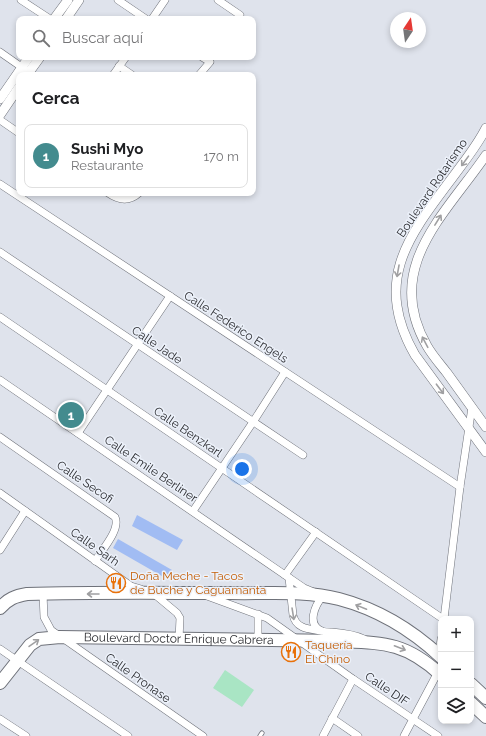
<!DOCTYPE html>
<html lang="es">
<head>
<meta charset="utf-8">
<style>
	:root { --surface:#fff; --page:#f2f2f2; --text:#202124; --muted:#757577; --line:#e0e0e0; --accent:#438b8e }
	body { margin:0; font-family:Raleway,sans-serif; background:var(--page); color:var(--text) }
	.controls { position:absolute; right:12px; bottom:12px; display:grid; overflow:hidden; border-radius:8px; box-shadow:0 2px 6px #0003 }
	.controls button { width:36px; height:36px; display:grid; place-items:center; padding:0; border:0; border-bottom:1px solid var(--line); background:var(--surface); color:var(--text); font:20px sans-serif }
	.compass { position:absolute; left:390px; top:12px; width:36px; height:36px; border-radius:50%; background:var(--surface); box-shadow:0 2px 6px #0003; rotate:13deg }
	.you { position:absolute; left:242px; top:469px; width:14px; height:14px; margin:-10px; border:3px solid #fff; border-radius:50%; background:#1a73e8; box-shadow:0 0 0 6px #1a73e833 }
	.badge { display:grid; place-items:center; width:26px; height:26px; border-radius:50%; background:var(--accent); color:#fff; font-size:13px; font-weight:700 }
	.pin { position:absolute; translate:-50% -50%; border:2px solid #fff; box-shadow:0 1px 4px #0006 }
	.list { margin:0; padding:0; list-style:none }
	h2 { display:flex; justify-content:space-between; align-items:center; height:52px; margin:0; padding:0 16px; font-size:17px }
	h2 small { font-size:13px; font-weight:400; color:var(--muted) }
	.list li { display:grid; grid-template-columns:26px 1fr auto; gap:12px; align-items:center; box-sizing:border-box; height:64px; margin:0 8px 8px; padding:0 8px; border:1px solid var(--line); border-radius:8px }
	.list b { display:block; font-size:15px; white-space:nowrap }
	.list p { margin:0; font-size:13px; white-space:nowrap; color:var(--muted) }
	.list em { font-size:13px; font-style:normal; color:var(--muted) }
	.icon { flex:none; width:22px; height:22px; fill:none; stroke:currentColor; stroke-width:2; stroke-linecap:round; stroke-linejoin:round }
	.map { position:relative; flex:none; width:486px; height:736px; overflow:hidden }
	.search { position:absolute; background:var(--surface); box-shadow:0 2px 6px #0003; left:16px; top:16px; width:240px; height:44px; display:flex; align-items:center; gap:10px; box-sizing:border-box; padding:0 14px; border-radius:8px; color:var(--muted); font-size:15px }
	.panel { position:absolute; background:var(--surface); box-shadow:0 2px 6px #0003; left:16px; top:72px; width:240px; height:124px; border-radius:8px }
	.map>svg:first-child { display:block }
	.garden { fill:#a9e5c4 }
	.building { fill:#a1bcf3 }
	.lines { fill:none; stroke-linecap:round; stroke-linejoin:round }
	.service-casing { stroke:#6e7179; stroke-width:5 }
	.minor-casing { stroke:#6e7179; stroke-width:8 }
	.tertiary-casing { stroke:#6e7179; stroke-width:10 }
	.primary-casing { stroke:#6e7179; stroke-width:14 }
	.service { stroke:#fff; stroke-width:3.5 }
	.minor { stroke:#fff; stroke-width:7 }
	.tertiary { stroke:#fff; stroke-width:9 }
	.primary { stroke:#fff; stroke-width:12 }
	.oneway { stroke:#a0a0a2 }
	.labels { text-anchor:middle; stroke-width:3; stroke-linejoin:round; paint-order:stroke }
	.street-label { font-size:12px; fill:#2c2d31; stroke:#ecf1fa }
	.food-label { font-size:12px; fill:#c56008; stroke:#ecf1fa; text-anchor:start }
</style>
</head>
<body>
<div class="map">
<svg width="486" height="736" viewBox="0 0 486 736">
	<rect width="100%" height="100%" fill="#dfe3ec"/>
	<path class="garden" d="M 225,670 L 254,690 L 242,707 L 213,688 Z"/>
	<g class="building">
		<path d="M 137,515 L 183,540 L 177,550 L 132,526 Z"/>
		<path d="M 118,539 L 172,570 L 167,579 L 113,548 Z"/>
	</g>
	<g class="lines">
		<defs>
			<path id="service" d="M 260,736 L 262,733"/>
			<g id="minor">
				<path d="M 21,0 L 50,19"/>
				<path d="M 118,0 L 146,19"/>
				<path d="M 218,0 L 240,15"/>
				<path d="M 152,19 L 165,0"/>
				<path d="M 0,52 L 33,75"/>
				<path d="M 119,66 L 132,75"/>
				<path d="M 113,75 L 126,57"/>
				<path d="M 199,75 L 210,62 L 202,57"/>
				<path d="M 0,120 L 19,133"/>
				<path d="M 0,184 L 460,487"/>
				<path d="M 108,193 C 118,200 128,203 139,193"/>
				<path d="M 0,252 L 303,455"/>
				<path d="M 0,317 L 443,619"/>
				<path d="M 0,380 L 304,588 L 323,596 C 315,605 306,625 322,631 C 324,632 328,632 331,632 C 342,633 354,634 364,639"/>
				<path d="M 78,433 L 170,296"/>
				<path d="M 0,437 L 115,517 C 121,529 102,550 95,561"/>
				<path d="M 0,493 L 131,586 L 141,589"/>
				<path d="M 193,511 L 253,422 L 285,372"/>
				<path d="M 0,550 L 25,511"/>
				<path d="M 285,575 L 316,532"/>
				<path d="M 289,578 L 293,615 C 296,629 309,629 321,631"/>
				<path d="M 153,593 L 177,613 L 180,618 L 179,639"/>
				<path d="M 43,594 L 44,617 L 51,630 L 203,736"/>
				<path d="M 207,596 L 267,618 L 353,679 L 438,736"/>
				<path d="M 258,614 L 258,640"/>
				<path d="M 444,619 L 460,487 L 472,407"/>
				<path d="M 0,649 L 128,736"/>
				<path d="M 439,654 L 441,639"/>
				<path d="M 332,718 L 358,736"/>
				<path d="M 0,719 L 26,736"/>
				<path d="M 323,736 L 353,679"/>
				<path d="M 404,736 L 438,672"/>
			</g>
			<g id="tertiary">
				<path d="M 54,19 L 68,0"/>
				<path d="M 66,19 L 79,0"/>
				<path d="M 27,75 L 40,57"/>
				<path d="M 0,99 L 29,57"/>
				<path d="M 0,115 L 19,87"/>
				<path d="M 486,128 C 479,142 470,154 461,166 C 415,229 369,275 415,355 L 486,452"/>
				<path d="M 486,155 C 445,215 382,268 427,346 C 432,355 440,364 447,373 C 460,391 473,409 486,427"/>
			</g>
			<g id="primary">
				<path d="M 0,608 C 8,599 15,596 27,594 C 95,592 163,593 230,593 C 266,594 304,590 339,599 C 377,609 412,630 441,657"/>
				<path id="s1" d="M 0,683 L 30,645 L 39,639 L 60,637 L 338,641 C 384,643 405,642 441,675"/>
				<path d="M 471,684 L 486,698"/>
				<path d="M 471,703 L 486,717"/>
			</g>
		</defs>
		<use href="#service" class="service-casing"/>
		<use href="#minor" class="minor-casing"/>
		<use href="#tertiary" class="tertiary-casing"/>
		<use href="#primary" class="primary-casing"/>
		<use href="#service" class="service"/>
		<use href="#minor" class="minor"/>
		<use href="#tertiary" class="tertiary"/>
		<use href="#primary" class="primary"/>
	</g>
	<defs><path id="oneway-shaft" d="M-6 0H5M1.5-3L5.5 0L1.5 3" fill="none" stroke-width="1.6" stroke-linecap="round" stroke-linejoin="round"/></defs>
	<g class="oneway">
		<use href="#oneway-shaft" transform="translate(465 161) rotate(126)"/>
		<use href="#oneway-shaft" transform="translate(438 220) rotate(-58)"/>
		<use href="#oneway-shaft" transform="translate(398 271) rotate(100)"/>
		<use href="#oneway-shaft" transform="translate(425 342) rotate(-118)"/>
		<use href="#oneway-shaft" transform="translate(440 389) rotate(53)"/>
		<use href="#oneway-shaft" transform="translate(93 594) rotate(180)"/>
		<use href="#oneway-shaft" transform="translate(361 607) rotate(-158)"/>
		<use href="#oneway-shaft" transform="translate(293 614) rotate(81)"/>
		<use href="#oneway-shaft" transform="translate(34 643) rotate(-35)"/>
		<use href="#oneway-shaft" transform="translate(400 648) rotate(21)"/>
	</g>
	<defs>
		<symbol id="restaurant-ring" viewBox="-11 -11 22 22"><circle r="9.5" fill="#ecf1fa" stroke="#e8710a" stroke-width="1.5"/><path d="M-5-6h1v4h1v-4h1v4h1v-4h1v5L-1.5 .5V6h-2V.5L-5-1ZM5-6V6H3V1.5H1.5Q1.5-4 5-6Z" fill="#e8710a"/></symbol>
	</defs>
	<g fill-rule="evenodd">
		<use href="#restaurant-ring" x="105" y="572" width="22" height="22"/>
		<use href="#restaurant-ring" x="280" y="641" width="22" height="22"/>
	</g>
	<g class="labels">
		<g class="street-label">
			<text transform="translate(432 188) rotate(-56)" y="4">Boulevard Rotarismo</text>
			<text transform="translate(236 327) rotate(33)" y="4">Calle Federico Engels</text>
			<text transform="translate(157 345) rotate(34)" y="4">Calle Jade</text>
			<text transform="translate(188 432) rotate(34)" y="4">Calle Benzkarl</text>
			<text transform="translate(151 469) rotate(34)" y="4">Calle Emile Berliner</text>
			<text transform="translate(85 482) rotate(34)" y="4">Calle Secofi</text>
			<text transform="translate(95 547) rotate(35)" y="4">Calle Sarh</text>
			<text dy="4" stroke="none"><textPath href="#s1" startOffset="199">Boulevard Doctor Enrique Cabrera</textPath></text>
			<text transform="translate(138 678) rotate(35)" y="4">Calle Pronase</text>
			<text transform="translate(387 689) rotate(34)" y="4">Calle DIF</text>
		</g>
		<g class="food-label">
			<text x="130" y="580">Doña Meche - Tacos<tspan x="130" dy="14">de Buche y Caguamanta</tspan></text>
			<text x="305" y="649">Taquería<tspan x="305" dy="14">El Chino</tspan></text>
		</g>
	</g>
</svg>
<div class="controls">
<button>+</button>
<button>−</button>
<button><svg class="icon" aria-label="layers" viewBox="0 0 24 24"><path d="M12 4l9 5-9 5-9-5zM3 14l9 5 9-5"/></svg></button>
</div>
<svg class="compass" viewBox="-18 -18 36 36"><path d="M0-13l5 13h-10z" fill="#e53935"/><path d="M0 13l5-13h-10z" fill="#757577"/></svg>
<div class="you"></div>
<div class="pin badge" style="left:71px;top:415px">1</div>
<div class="search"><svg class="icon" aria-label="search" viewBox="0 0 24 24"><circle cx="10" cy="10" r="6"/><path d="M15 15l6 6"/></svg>Buscar aquí</div>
<section class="panel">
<h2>Cerca<small></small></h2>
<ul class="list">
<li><span class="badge">1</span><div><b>Sushi Myo</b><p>Restaurante</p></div><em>170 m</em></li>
</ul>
</section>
</div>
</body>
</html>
